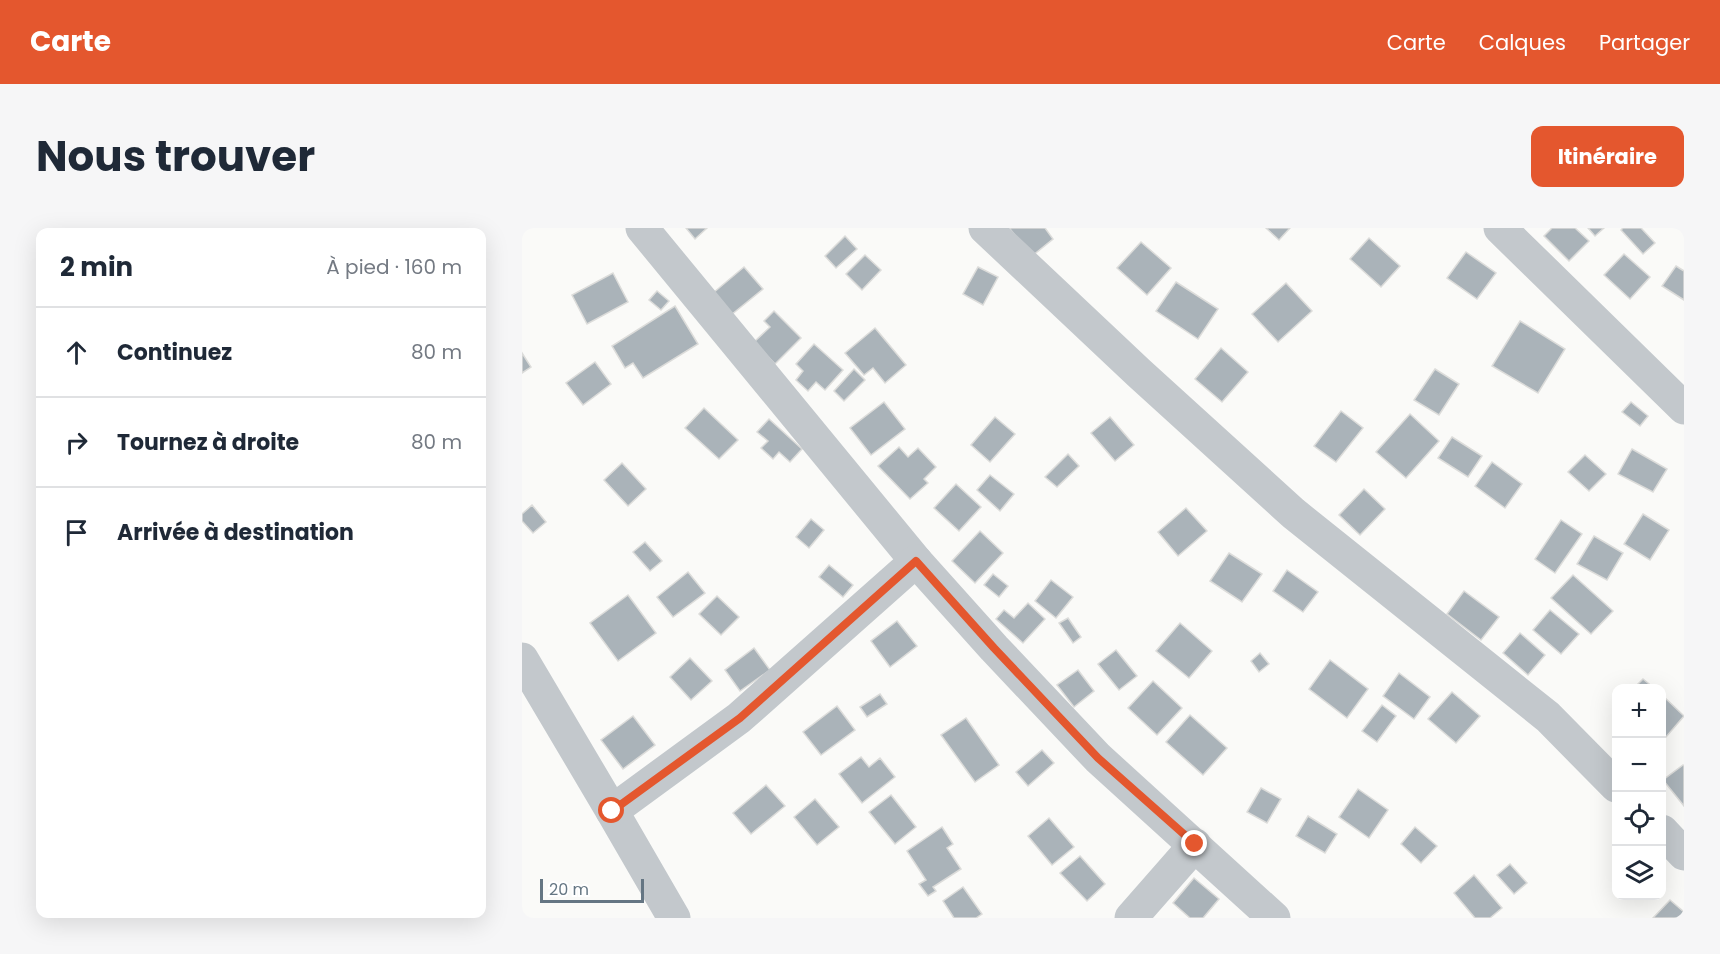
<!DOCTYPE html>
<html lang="fr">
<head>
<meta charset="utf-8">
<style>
	:root { --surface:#fff; --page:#f6f6f7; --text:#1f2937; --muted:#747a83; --line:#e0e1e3; --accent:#e4572e }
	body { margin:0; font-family:Poppins,sans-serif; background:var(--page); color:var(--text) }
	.controls { position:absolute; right:18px; bottom:18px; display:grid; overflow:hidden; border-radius:12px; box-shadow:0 6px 24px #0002 }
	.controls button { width:54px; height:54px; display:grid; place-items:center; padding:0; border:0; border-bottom:2px solid var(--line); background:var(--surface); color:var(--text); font:30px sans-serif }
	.scale { position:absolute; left:18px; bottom:15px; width:104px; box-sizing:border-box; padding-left:6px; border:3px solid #657683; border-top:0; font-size:16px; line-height:21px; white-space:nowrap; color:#657683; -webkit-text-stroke:4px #fff; paint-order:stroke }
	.stop { position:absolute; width:18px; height:18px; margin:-14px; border:4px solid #e4572e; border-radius:50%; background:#fff }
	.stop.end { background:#e4572e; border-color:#fff; box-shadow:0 2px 6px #0008 }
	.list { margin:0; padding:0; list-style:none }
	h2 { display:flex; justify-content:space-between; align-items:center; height:78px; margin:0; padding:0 24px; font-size:26px }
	h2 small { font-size:20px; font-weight:400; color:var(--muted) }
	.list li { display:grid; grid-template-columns:39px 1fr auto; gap:18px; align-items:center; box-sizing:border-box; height:90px; padding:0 24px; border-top:2px solid var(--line) }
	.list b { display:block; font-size:22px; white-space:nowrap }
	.list em { font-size:20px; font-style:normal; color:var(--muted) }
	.icon { flex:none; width:33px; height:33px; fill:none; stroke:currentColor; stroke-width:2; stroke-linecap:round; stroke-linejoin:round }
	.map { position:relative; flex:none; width:1162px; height:690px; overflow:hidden; border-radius:12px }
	header { display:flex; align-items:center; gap:36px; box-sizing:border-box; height:84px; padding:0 30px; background:var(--accent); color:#fff }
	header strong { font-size:28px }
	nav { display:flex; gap:33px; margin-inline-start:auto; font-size:21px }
	.intro { display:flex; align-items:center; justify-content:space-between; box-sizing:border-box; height:144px; padding:0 36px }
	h1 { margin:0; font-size:42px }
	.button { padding:15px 27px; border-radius:12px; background:var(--accent); color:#fff; font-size:21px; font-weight:700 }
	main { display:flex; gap:36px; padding:0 36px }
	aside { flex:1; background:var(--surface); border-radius:12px; box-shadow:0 6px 24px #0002 }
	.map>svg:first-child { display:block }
	.building { fill:#aab3b9; stroke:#dcdcda; stroke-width:1.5 }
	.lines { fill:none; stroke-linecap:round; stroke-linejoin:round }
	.minor { stroke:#c3c8cc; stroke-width:33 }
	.route { stroke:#e4572e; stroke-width:8 }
</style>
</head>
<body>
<header>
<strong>Carte</strong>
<nav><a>Carte</a><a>Calques</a><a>Partager</a></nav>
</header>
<div class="intro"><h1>Nous trouver</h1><a class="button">Itinéraire</a></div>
<main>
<aside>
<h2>2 min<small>À pied · 160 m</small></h2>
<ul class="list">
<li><svg class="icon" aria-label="ahead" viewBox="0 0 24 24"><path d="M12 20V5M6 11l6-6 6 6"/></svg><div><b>Continuez</b></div><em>80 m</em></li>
<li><svg class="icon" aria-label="right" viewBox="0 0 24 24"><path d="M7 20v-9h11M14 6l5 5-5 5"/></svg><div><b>Tournez à droite</b></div><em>80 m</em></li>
<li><svg class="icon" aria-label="arrive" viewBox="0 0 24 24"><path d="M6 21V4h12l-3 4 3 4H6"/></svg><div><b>Arrivée à destination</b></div></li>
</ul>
</aside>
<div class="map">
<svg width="1162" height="690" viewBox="0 0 1162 690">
	<rect width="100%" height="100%" fill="#fafaf8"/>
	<g class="building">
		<path d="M 164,0 L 185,0 L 173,11 Z"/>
		<path d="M 489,0 L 523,0 L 531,11 L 510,28 L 488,1 Z"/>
		<path d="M 744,0 L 768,0 L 757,12 Z"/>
		<path d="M 1030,0 L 1053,0 L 1067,13 L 1047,33 L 1022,8 Z"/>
		<path d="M 1066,0 L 1082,0 L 1073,8 Z"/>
		<path d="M 1101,0 L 1119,0 L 1133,15 L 1121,26 L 1099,2 Z"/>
		<path d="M 323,8 L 335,21 L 314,40 L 303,28 Z"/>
		<path d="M 847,10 L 878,38 L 859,59 L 828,31 Z"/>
		<path d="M 619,14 L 649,40 L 625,67 L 595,40 Z"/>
		<path d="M 944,24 L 974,45 L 955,71 L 925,50 Z"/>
		<path d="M 1102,26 L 1128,49 L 1108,71 L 1082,47 Z"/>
		<path d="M 343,27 L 359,42 L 340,62 L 324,46 Z"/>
		<path d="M 1154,38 L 1162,43 L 1162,72 L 1140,58 Z"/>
		<path d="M 222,39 L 241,61 L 209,87 L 191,65 Z"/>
		<path d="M 456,39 L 476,49 L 461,77 L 441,66 Z"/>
		<path d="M 91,45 L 106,74 L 65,96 L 50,67 Z"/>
		<path d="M 654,54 L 696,81 L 676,111 L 634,83 Z"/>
		<path d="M 764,55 L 790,83 L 756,114 L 730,86 Z"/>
		<path d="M 135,63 L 147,73 L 139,82 L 127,72 Z"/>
		<path d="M 153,78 L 176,116 L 121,150 L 111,135 L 103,140 L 90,118 Z"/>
		<path d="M 252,83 L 279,110 L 253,136 L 232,114 L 248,99 L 242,93 Z"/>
		<path d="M 998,93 L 1043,121 L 1016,165 L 970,138 Z"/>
		<path d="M 353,100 L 384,137 L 363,155 L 351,140 L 342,147 L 323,125 Z"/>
		<path d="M 292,116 L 321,142 L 303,162 L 294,154 L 286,163 L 274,152 L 281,143 L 274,136 Z"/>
		<path d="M 699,120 L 726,144 L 700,174 L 673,151 Z"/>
		<path d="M 0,125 L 9,139 L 0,145 Z"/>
		<path d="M 73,134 L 89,156 L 61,177 L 44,155 Z"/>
		<path d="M 332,141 L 343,152 L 322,173 L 312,163 Z"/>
		<path d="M 913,141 L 937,156 L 917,187 L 892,172 Z"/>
		<path d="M 362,174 L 383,201 L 349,227 L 328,200 Z"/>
		<path d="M 1109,174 L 1126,188 L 1118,198 L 1100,184 Z"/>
		<path d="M 182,180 L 216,212 L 197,231 L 163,200 Z"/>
		<path d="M 819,183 L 841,200 L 814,234 L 792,218 Z"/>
		<path d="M 888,186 L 917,213 L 884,250 L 854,224 Z"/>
		<path d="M 473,189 L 493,206 L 468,234 L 449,217 Z"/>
		<path d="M 588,189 L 612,217 L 593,233 L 569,205 Z"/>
		<path d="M 247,191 L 280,221 L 268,234 L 257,224 L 251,231 L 239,220 L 246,213 L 235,204 Z"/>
		<path d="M 930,209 L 960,228 L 946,249 L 916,230 Z"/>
		<path d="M 377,219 L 386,229 L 396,220 L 414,239 L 402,251 L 406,255 L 388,271 L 356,238 Z"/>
		<path d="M 1110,221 L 1145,241 L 1131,264 L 1096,246 Z"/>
		<path d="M 546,226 L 557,238 L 535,259 L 523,249 Z"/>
		<path d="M 1063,227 L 1084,246 L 1067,263 L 1046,244 Z"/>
		<path d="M 970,234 L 1000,256 L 983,280 L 953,258 Z"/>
		<path d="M 100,235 L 124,261 L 106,278 L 82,252 Z"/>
		<path d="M 468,247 L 492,266 L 478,283 L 455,262 Z"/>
		<path d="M 434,256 L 459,279 L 437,303 L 412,280 Z"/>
		<path d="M 842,261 L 863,281 L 838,307 L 817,287 Z"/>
		<path d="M 10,277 L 24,294 L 11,305 L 0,293 L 0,286 Z"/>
		<path d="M 664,280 L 685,303 L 656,328 L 636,304 Z"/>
		<path d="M 1121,286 L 1147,302 L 1128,332 L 1102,316 Z"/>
		<path d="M 289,291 L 302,302 L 287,320 L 274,309 Z"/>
		<path d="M 1039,292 L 1060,306 L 1033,345 L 1013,331 Z"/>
		<path d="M 458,303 L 481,325 L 453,355 L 430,333 Z"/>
		<path d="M 1072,308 L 1101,325 L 1085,352 L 1055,336 Z"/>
		<path d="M 123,314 L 140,333 L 128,343 L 111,324 Z"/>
		<path d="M 707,325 L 740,346 L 720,374 L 688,353 Z"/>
		<path d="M 307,337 L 331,357 L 321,369 L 297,349 Z"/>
		<path d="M 765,342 L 796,364 L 781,384 L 751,363 Z"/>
		<path d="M 166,344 L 183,365 L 151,389 L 135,369 Z"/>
		<path d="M 471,346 L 486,358 L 477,369 L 462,357 Z"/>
		<path d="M 1051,347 L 1091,383 L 1069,406 L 1029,370 Z"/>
		<path d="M 529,352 L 551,369 L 534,390 L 513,373 Z"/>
		<path d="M 942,363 L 977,389 L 959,412 L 925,386 Z"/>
		<path d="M 106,367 L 134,405 L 96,433 L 68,395 Z"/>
		<path d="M 195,368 L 217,389 L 199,407 L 177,386 Z"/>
		<path d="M 506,375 L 523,391 L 501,415 L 474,391 L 482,382 L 492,390 Z"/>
		<path d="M 1028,382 L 1057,406 L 1039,426 L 1011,402 Z"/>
		<path d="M 546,390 L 559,409 L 551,415 L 537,395 Z"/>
		<path d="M 375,393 L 395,418 L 368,439 L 349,413 Z"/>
		<path d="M 658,395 L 690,423 L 667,450 L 634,423 Z"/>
		<path d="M 998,405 L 1023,427 L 1006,447 L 981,425 Z"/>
		<path d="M 232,420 L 248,442 L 218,463 L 203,442 Z"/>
		<path d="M 594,422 L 615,448 L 597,462 L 576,436 Z"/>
		<path d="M 738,425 L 747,436 L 737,444 L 729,433 Z"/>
		<path d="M 168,430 L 190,453 L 169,472 L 148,449 Z"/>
		<path d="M 808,432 L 846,461 L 825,490 L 787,461 Z"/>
		<path d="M 556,442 L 572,463 L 552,479 L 535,457 Z"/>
		<path d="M 877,445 L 908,469 L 892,491 L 861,468 Z"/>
		<path d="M 1121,451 L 1132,460 L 1112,460 Z"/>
		<path d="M 631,453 L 660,480 L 635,507 L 606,480 Z"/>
		<path d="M 930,464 L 958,488 L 934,515 L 906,491 Z"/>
		<path d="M 358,466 L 365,476 L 345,489 L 338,479 Z"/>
		<path d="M 1140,467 L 1162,488 L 1144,509 L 1140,505 Z"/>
		<path d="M 860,477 L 874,488 L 855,514 L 840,503 Z"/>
		<path d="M 315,478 L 333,502 L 299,527 L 281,504 Z"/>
		<path d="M 668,487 L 705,520 L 681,547 L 644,514 Z"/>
		<path d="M 111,488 L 133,517 L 101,541 L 79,512 Z"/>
		<path d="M 444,490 L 477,537 L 453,554 L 419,507 Z"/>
		<path d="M 520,522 L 532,535 L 506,558 L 494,544 Z"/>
		<path d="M 339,529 L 347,539 L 358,530 L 373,549 L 340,575 L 317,546 Z"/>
		<path d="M 1161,537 L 1162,538 L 1162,578 L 1141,552 Z"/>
		<path d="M 244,557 L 263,578 L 229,606 L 211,585 Z"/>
		<path d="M 739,560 L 759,571 L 745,595 L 725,584 Z"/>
		<path d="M 836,561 L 866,582 L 847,610 L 817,589 Z"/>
		<path d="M 369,567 L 394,599 L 373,616 L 347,584 Z"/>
		<path d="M 293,571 L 317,599 L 295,617 L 272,589 Z"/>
		<path d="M 786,588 L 815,606 L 803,625 L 774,608 Z"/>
		<path d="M 527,590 L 552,619 L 530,637 L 506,608 Z"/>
		<path d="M 420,599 L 431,616 L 425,620 L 439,641 L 411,659 L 414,663 L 406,668 L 397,656 L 404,652 L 385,623 Z"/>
		<path d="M 893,599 L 915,618 L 899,635 L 879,616 Z"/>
		<path d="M 558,628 L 583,656 L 565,673 L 538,645 Z"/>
		<path d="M 988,636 L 1005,655 L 992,666 L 975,647 Z"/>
		<path d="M 952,647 L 980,680 L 968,690 L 953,690 L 932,665 Z"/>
		<path d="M 672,650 L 697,671 L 681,690 L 668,690 L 651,675 Z"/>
		<path d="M 441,659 L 460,686 L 454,690 L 432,690 L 421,673 Z"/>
		<path d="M 1148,672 L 1162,684 L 1162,690 L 1131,690 Z"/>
	</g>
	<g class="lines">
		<g class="minor">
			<path d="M 120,0 L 394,333 L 472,420 L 576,530 L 752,690"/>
			<path d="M 463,0 L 617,145 L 771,285 L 1026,489 L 1094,558"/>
			<path d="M 978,0 L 1162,180"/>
			<path d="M 0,431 L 90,583 L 152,690"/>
			<path d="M 90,583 L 217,490 L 394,333"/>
			<path d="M 1140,603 L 1162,626"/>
			<path d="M 609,690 L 673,617"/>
		</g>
	</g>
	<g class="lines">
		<path class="route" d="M 90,583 L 218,490 L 394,333 L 472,420 L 576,530 L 673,616"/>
	</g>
</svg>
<div class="controls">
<button>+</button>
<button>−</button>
<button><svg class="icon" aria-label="locate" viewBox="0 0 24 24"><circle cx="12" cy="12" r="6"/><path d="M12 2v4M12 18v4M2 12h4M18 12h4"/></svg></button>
<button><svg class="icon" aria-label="layers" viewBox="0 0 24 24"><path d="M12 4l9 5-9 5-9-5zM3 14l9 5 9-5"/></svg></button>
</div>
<div class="scale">20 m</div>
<div class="stop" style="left:90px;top:583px"></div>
<div class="stop end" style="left:673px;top:616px"></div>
</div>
</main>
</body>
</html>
